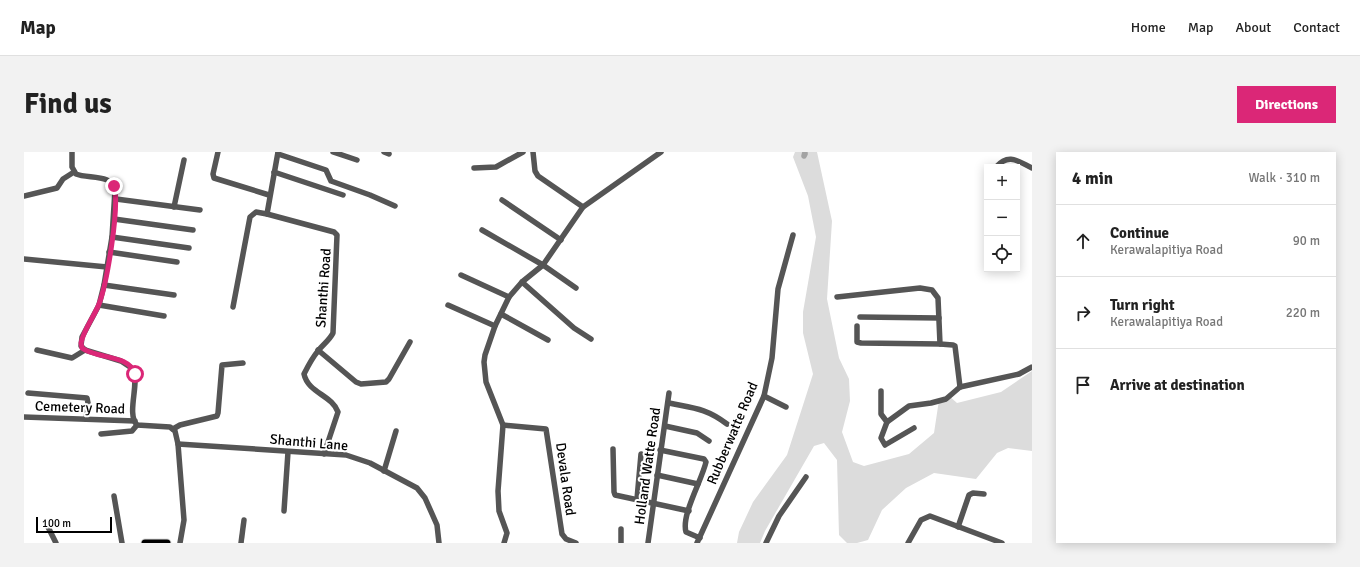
<!DOCTYPE html>
<html lang="en">
<head>
<meta charset="utf-8">
<style>
	:root { --surface:#fff; --page:#f2f2f2; --text:#222; --muted:#767676; --line:#e0e0e0; --accent:#db2777 }
	body { margin:0; font-family:Signika,sans-serif; background:var(--page); color:var(--text) }
	.controls { position:absolute; right:12px; top:12px; display:grid; overflow:hidden; border-radius:0px; box-shadow:0 2px 10px #0003 }
	.controls button { width:36px; height:36px; display:grid; place-items:center; padding:0; border:0; border-bottom:1px solid var(--line); background:var(--surface); color:var(--text); font:20px sans-serif }
	.scale { position:absolute; left:12px; bottom:10px; width:76px; box-sizing:border-box; padding-left:4px; border:2px solid #000; border-top:0; font-size:11px; line-height:14px; white-space:nowrap; color:#000; -webkit-text-stroke:3px #fff; paint-order:stroke }
	.stop { position:absolute; width:12px; height:12px; margin:-9px; border:3px solid #db2777; border-radius:50%; background:#fff }
	.stop.end { background:#db2777; border-color:#fff; box-shadow:0 1px 4px #0008 }
	.list { margin:0; padding:0; list-style:none }
	h2 { display:flex; justify-content:space-between; align-items:center; height:52px; margin:0; padding:0 16px; font-size:17px }
	h2 small { font-size:13px; font-weight:400; color:var(--muted) }
	.list li { display:grid; grid-template-columns:26px 1fr auto; gap:12px; align-items:center; box-sizing:border-box; height:72px; padding:0 16px; border-top:1px solid var(--line) }
	.list b { display:block; font-size:15px; white-space:nowrap }
	.list p { margin:0; font-size:13px; white-space:nowrap; color:var(--muted) }
	.list em { font-size:13px; font-style:normal; color:var(--muted) }
	.icon { flex:none; width:22px; height:22px; fill:none; stroke:currentColor; stroke-width:2; stroke-linecap:round; stroke-linejoin:round }
	.map { position:relative; flex:none; width:1008px; height:391px; overflow:hidden; border-radius:0px }
	header { display:flex; align-items:center; gap:24px; box-sizing:border-box; height:56px; padding:0 20px; background:var(--surface); border-bottom:1px solid var(--line) }
	header strong { font-size:19px }
	nav { display:flex; gap:22px; margin-inline-start:auto; font-size:14px }
	.intro { display:flex; align-items:center; justify-content:space-between; box-sizing:border-box; height:96px; padding:0 24px }
	h1 { margin:0; font-size:28px }
	.button { padding:10px 18px; border-radius:0px; background:var(--accent); color:#fff; font-size:14px; font-weight:700 }
	main { display:flex; gap:24px; padding:0 24px }
	aside { flex:1; background:var(--surface); border-radius:0px; box-shadow:0 2px 10px #0003 }
	.map>svg:first-child { display:block }
	.green { fill:#dcdcdc }
	.lines { fill:none; stroke-linecap:round; stroke-linejoin:round }
	.canal { stroke:#a3a3a3; stroke-width:5.5 }
	.major-casing { stroke:#dbdbdb; stroke-width:9 }
	.minor { stroke:#555; stroke-width:5.5 }
	.major { stroke:#000; stroke-width:7 }
	.route { stroke:#db2777; stroke-width:5 }
	.labels { text-anchor:middle; stroke-width:4; stroke-linejoin:round; paint-order:stroke }
	.street-label { font-size:14px; fill:#000; stroke:#fff }
</style>
</head>
<body>
<header>
<strong>Map</strong>
<nav><a>Home</a><a>Map</a><a>About</a><a>Contact</a></nav>
</header>
<div class="intro"><h1>Find us</h1><a class="button">Directions</a></div>
<main>
<div class="map">
<svg width="1008" height="391" viewBox="0 0 1008 391">
	<rect width="100%" height="100%" fill="#fff"/>
	<path class="green" d="M 771,0 L 793,0 L 808,69 L 803,147 L 815,206 L 825,227 L 826,249 L 818,280 L 829,310 L 840,314 L 885,302 L 910,281 L 915,248 L 924,243 L 933,251 L 977,240 L 1008,219 L 1008,299 L 984,296 L 973,301 L 952,327 L 910,321 L 882,336 L 858,358 L 844,388 L 833,391 L 823,391 L 815,383 L 813,308 L 800,291 L 790,294 L 741,379 L 736,391 L 713,391 L 715,380 L 729,350 L 763,303 L 789,222 L 779,181 L 779,160 L 792,85 L 784,44 L 769,5 Z"/>
	<g class="lines">
		<path class="canal" d="M 781,2 L 780,4 L 781,0"/>
		<defs>
			<path id="major" d="M 121,391 L 143,391"/>
		</defs>
		<use href="#major" class="major-casing"/>
		<g class="minor">
			<path d="M 48,0 L 48,15 L 52,22 C 64,27 89,22 91,38 L 88,85 L 80,133 L 75,153 L 58,185 L 57,194 L 61,198 L 97,209 L 109,217 C 116,232 102,261 113,273 L 146,275 L 151,279 L 154,292 L 160,368 L 156,391"/>
			<path d="M 194,0 L 189,22 L 190,26 L 245,43"/>
			<path d="M 254,0 L 243,62 L 310,80 L 313,83 L 309,181 C 305,189 299,192 294,199 C 288,206 284,214 280,222 C 284,241 308,243 314,260 L 300,302"/>
			<path d="M 309,0 L 333,8"/>
			<path d="M 360,0 L 365,2"/>
			<path d="M 509,0 L 511,19 L 514,24 L 559,55"/>
			<path d="M 254,2 L 302,18 L 307,29 L 346,43 L 371,54"/>
			<path d="M 972,15 C 985,0 995,10 1008,16"/>
			<path d="M 450,16 L 472,15 L 499,0"/>
			<path d="M 250,20 L 319,43"/>
			<path d="M 0,44 L 33,36 L 39,27 L 50,20"/>
			<path d="M 92,47 L 176,58"/>
			<path d="M 478,48 L 537,88"/>
			<path d="M 150,55 L 160,8"/>
			<path d="M 90,67 L 169,78"/>
			<path d="M 458,78 L 519,113 L 552,136"/>
			<path d="M 88,85 L 165,96"/>
			<path d="M 85,100 L 153,110"/>
			<path d="M 0,107 L 83,115"/>
			<path d="M 437,123 L 485,145"/>
			<path d="M 498,130 L 550,176 L 567,187"/>
			<path d="M 80,133 L 150,143"/>
			<path d="M 813,145 L 896,136 L 908,138 L 914,146 L 916,192 L 929,193 L 931,194 L 936,235"/>
			<path d="M 75,153 L 140,164"/>
			<path d="M 424,153 L 471,174"/>
			<path d="M 209,155 L 226,65 L 232,60 L 243,62"/>
			<path d="M 477,162 L 524,188"/>
			<path d="M 836,165 L 915,166"/>
			<path d="M 833,174 L 833,190 L 837,191 L 916,192"/>
			<path d="M 13,198 L 48,206 L 61,198"/>
			<path d="M 294,198 L 332,230 L 337,232 L 362,230 L 365,227 L 386,190"/>
			<path d="M 857,239 L 857,262 L 863,270 L 885,254 L 907,251 L 922,247 L 936,235 L 995,222 L 1008,215"/>
			<path d="M 4,241 L 63,246 L 64,251 L 62,267"/>
			<path d="M 740,244 L 762,255"/>
			<path d="M 645,251 C 669,256 682,256 703,272"/>
			<path d="M 0,265 L 111,269"/>
			<path d="M 863,270 L 857,286 L 861,293 L 890,276"/>
			<path d="M 479,273 L 522,277 L 538,382 L 542,387 L 552,391"/>
			<path d="M 641,274 L 673,281 L 685,289"/>
			<path d="M 149,277 L 156,273 L 193,264 L 194,261 L 198,213 L 219,211"/>
			<path d="M 77,282 L 108,279 L 113,273"/>
			<path d="M 154,292 L 322,303 L 346,311 L 393,336 L 401,346 L 413,373 L 415,391"/>
			<path d="M 589,297 L 590,340 L 591,343 L 665,359"/>
			<path d="M 636,298 L 680,307 L 682,310 C 678,328 657,363 662,380 L 676,386"/>
			<path d="M 360,319 L 372,279"/>
			<path d="M 633,323 L 674,332"/>
			<path d="M 90,344 L 98,391"/>
			<path d="M 613,347 L 617,302"/>
			<path d="M 260,359 L 264,300"/>
			<path d="M 24,375 L 32,391"/>
			<path d="M 934,375 L 945,343 L 949,341 L 960,342"/>
			<path d="M 217,391 L 220,368"/>
			<path d="M 480,391 L 483,381 L 475,359 L 474,339 L 479,273 L 462,230 L 460,210 L 461,203 L 471,174 L 485,145 L 498,130 L 519,113 L 559,55 L 637,0"/>
			<path d="M 597,391 L 597,377"/>
			<path d="M 624,391 L 645,241"/>
			<path d="M 673,391 L 740,244 L 748,206 L 754,137 L 769,83"/>
			<path d="M 742,391 L 755,364 L 782,325"/>
			<path d="M 884,391 L 897,368 L 906,364 L 978,391"/>
		</g>
		<use href="#major" class="major"/>
	</g>
	<g class="lines">
		<path class="route" d="M 90,34 C 96,54 83,131 75,152 C 70,165 60,177 57,191 L 58,196 C 72,207 105,202 111,222"/>
	</g>
	<g class="labels">
		<g class="street-label">
			<text transform="translate(299 136) rotate(-86)" y="5">Shanthi Road</text>
			<text transform="translate(56 255) rotate(2)" y="5">Cemetery Road</text>
			<text transform="translate(708 281) rotate(-67)" y="5">Rubberwatte Road</text>
			<text transform="translate(285 290) rotate(5)" y="5">Shanthi Lane</text>
			<text transform="translate(623 314) rotate(-82)" y="5">Holland Watte Road</text>
			<text transform="translate(542 327) rotate(82)" y="5">Devala Road</text>
		</g>
	</g>
</svg>
<div class="controls">
<button>+</button>
<button>−</button>
<button><svg class="icon" aria-label="locate" viewBox="0 0 24 24"><circle cx="12" cy="12" r="6"/><path d="M12 2v4M12 18v4M2 12h4M18 12h4"/></svg></button>
</div>
<div class="scale">100 m</div>
<div class="stop" style="left:111px;top:222px"></div>
<div class="stop end" style="left:90px;top:34px"></div>
</div>
<aside>
<h2>4 min<small>Walk · 310 m</small></h2>
<ul class="list">
<li><svg class="icon" aria-label="ahead" viewBox="0 0 24 24"><path d="M12 20V5M6 11l6-6 6 6"/></svg><div><b>Continue</b><p>Kerawalapitiya Road</p></div><em>90 m</em></li>
<li><svg class="icon" aria-label="right" viewBox="0 0 24 24"><path d="M7 20v-9h11M14 6l5 5-5 5"/></svg><div><b>Turn right</b><p>Kerawalapitiya Road</p></div><em>220 m</em></li>
<li><svg class="icon" aria-label="arrive" viewBox="0 0 24 24"><path d="M6 21V4h12l-3 4 3 4H6"/></svg><div><b>Arrive at destination</b></div></li>
</ul>
</aside>
</main>
</body>
</html>
